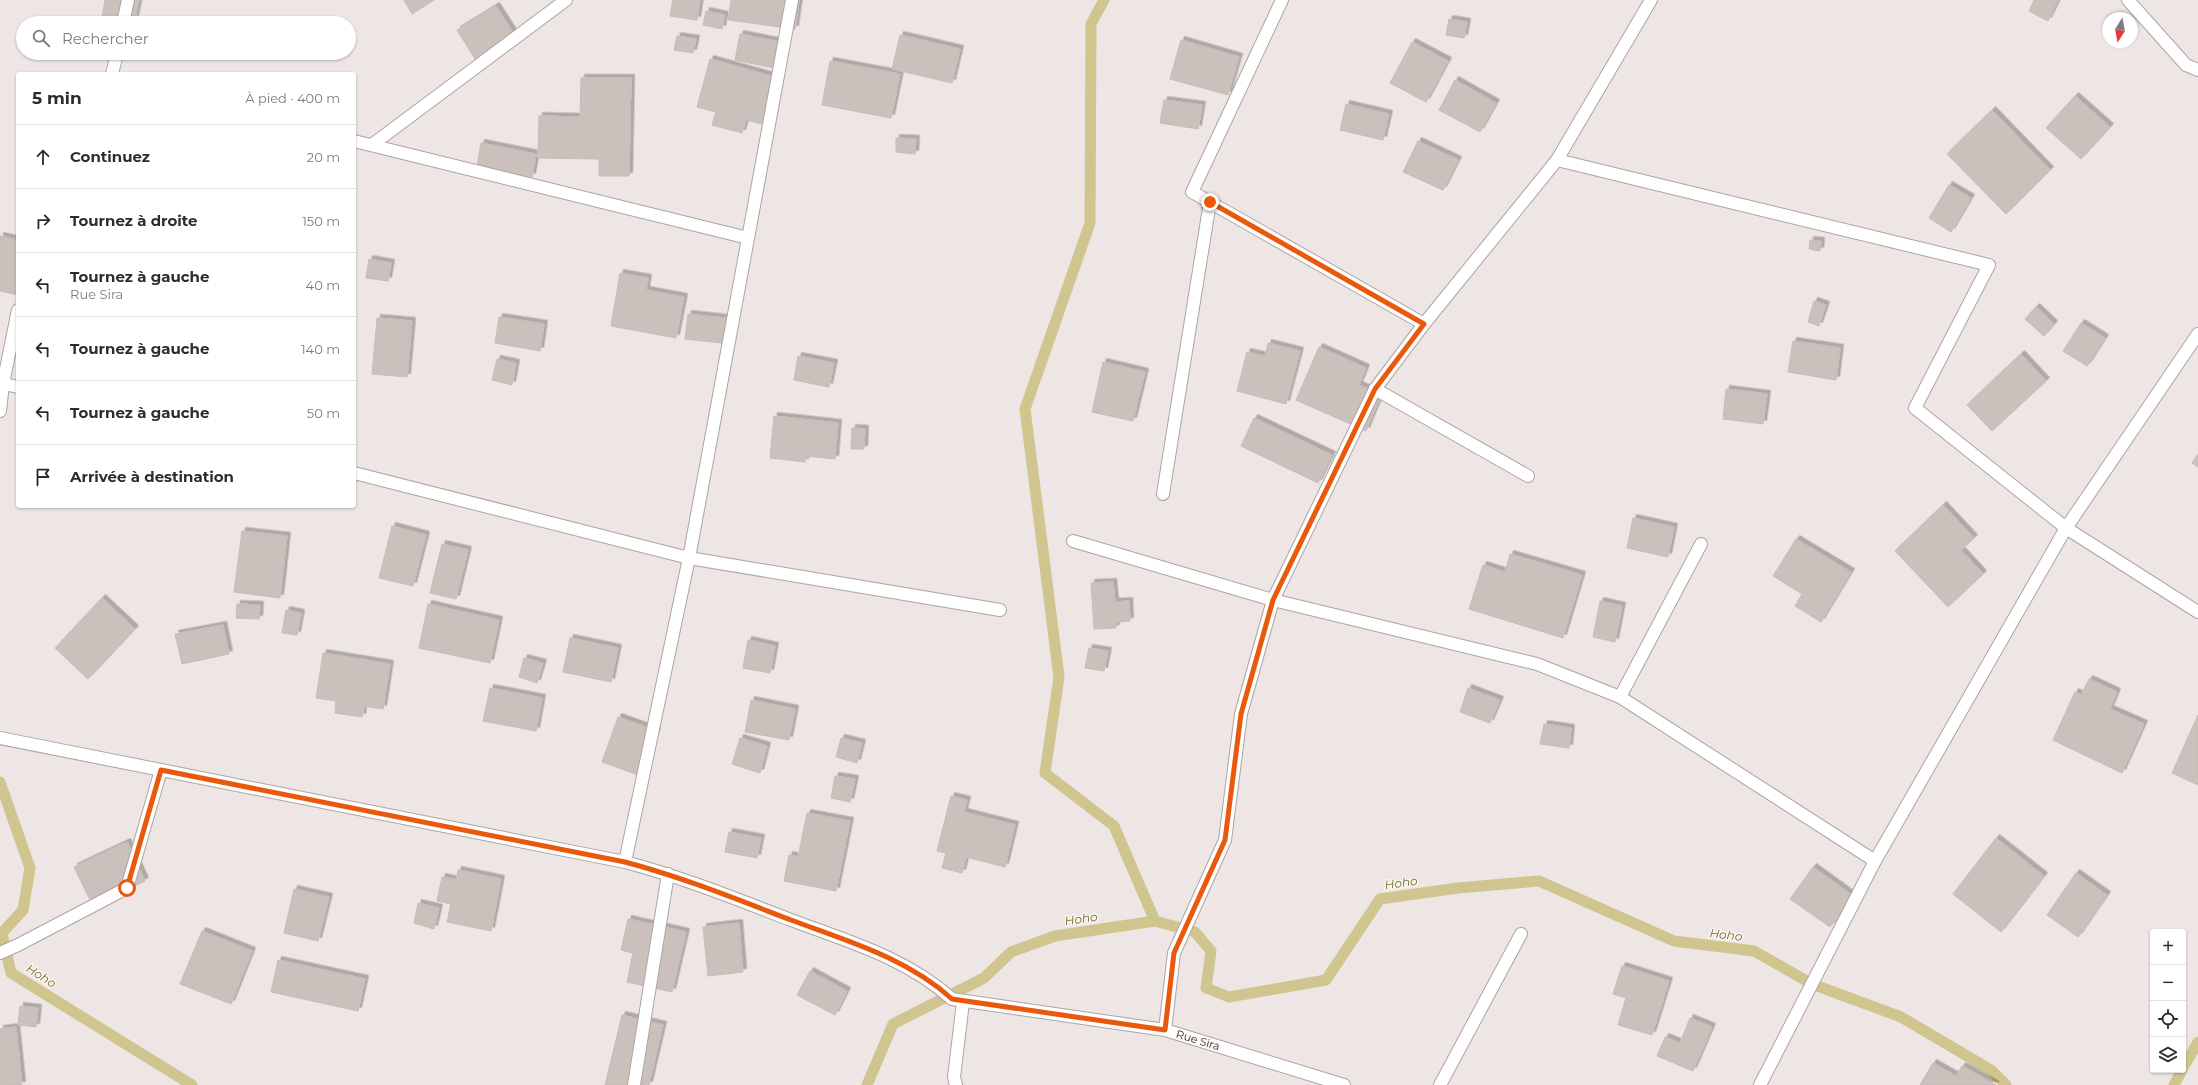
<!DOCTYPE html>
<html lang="fr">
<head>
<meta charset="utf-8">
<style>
	:root { --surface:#fff; --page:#f7f7f7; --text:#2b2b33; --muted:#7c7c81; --line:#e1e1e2 }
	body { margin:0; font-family:Montserrat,sans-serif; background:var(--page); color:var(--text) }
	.controls { position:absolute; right:12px; bottom:12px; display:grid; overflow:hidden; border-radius:4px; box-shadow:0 1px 3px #0004 }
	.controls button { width:36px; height:36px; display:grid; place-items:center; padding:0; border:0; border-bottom:1px solid var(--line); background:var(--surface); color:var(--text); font:20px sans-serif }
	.compass { position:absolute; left:2102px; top:12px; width:36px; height:36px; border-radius:50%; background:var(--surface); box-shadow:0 1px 3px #0004; rotate:191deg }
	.stop { position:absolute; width:12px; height:12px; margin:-9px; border:3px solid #ea580c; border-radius:50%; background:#fff }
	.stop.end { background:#ea580c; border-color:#fff; box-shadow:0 1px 4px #0008 }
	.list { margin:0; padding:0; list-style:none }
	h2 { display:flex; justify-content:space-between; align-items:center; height:52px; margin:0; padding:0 16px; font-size:17px }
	h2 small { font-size:13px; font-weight:400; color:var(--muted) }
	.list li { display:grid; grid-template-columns:26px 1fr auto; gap:12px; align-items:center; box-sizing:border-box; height:64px; padding:0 16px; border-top:1px solid var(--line) }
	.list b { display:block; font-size:15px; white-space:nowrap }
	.list p { margin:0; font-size:13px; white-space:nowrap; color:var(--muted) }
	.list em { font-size:13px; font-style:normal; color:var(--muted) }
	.icon { flex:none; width:22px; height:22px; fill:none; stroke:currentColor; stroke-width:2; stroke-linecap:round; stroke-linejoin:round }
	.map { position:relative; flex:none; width:2198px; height:1085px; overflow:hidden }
	.search { position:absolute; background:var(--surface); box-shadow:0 1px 3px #0004; left:16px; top:16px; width:340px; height:44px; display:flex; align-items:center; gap:10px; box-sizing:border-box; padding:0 14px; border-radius:22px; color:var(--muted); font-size:15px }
	.panel { position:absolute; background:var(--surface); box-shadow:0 1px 3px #0004; left:16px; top:72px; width:340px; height:436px; border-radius:4px }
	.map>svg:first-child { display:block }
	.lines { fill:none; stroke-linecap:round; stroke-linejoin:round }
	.stream { stroke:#d0c48f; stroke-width:11 }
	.building { fill:#cbc1bc; stroke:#c7bbb7; filter:url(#shadow) }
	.lane-casing { stroke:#aea49f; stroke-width:14 }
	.street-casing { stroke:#aea49f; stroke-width:14 }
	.lane { stroke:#fff; stroke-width:12 }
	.street { stroke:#fff; stroke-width:12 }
	.route { stroke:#ea580c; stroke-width:5 }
	.labels { text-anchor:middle; stroke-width:3; stroke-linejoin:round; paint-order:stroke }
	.street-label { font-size:11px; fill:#3e2e24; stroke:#faf6f5 }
	.water-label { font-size:12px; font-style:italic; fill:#796a20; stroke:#faf6f5 }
</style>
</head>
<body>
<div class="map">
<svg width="2198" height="1085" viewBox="0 0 2198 1085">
	<defs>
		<filter id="shadow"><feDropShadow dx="3.5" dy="-3.5" stdDeviation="0" flood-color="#0004"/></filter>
	</defs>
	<rect width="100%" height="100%" fill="#ede6e4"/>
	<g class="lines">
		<g class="stream">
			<path d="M 1104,0 L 1091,24 L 1090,223 L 1025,409 L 1059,677 L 1045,773 L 1114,826 L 1155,921"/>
			<path d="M 0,782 L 30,868 L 23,910 L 2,933 L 11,973 L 192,1085"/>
			<path d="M 2183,1068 L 2198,1042"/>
			<path d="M 867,1085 L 893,1024 L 984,978 L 1011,952 L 1055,936 L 1155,921 L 1195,932 L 1211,951 L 1206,988 L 1229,997 L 1326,980 L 1380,899 L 1458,888 L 1539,881 L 1674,941 L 1754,951 L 1812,984 L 1901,1017 L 1991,1070 L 2006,1085"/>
			<path d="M 2174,1085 L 2182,1070"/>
		</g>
	</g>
	<g class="building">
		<path d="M 105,0 L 139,0 L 134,23 L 101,23 Z"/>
		<path d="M 404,0 L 434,0 L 412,14 Z"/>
		<path d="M 673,0 L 700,0 L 697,20 L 670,16 Z"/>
		<path d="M 731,0 L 799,0 L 795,29 L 728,20 Z"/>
		<path d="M 2034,0 L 2058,0 L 2048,21 L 2029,11 Z"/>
		<path d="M 496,6 L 519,42 L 480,67 L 457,30 Z"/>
		<path d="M 706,11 L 725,15 L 722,29 L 703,25 Z"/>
		<path d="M 1449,19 L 1467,22 L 1464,38 L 1446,35 Z"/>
		<path d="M 740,34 L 780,42 L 774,68 L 735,60 Z"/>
		<path d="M 900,35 L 960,49 L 952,83 L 892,69 Z"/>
		<path d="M 677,36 L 696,39 L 693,53 L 674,50 Z"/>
		<path d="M 1181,40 L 1239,57 L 1228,95 L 1170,79 Z"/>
		<path d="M 1412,42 L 1448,61 L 1426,102 L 1390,83 Z"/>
		<path d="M 710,59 L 778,78 L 765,125 L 746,120 L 742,133 L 712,125 L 716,112 L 697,107 Z"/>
		<path d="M 830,61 L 900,74 L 891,118 L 822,105 Z"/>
		<path d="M 581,78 L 631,78 L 629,176 L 599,176 L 599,159 L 538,158 L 539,116 L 580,117 Z"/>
		<path d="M 1455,80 L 1496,103 L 1480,132 L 1439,110 Z"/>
		<path d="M 2075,96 L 2110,127 L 2081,159 L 2046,128 Z"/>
		<path d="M 1164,100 L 1202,105 L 1198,129 L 1160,123 Z"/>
		<path d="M 1346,104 L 1389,114 L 1383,140 L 1340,130 Z"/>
		<path d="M 1992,110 L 2050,170 L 2006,214 L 1947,154 Z"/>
		<path d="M 896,138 L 916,139 L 915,154 L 896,152 Z"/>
		<path d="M 1418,141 L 1458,160 L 1443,190 L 1403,172 Z"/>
		<path d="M 481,143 L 536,154 L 532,177 L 477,167 Z"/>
		<path d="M 1949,185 L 1971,198 L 1951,232 L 1929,218 Z"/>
		<path d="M 0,236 L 18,240 L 18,295 L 0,291 Z"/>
		<path d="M 1810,240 L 1821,241 L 1820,251 L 1809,249 Z"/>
		<path d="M 369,259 L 391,263 L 388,281 L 366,278 Z"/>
		<path d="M 620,273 L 648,278 L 646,290 L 684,297 L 676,338 L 611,326 Z"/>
		<path d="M 1814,301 L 1826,305 L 1819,326 L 1808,322 Z"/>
		<path d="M 2036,307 L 2054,324 L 2044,336 L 2025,319 Z"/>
		<path d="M 688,314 L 734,319 L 731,344 L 685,339 Z"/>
		<path d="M 499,317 L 544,324 L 540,351 L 495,343 Z"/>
		<path d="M 377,318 L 412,321 L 407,377 L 372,374 Z"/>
		<path d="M 2081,323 L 2105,338 L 2087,366 L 2063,351 Z"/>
		<path d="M 1793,341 L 1840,348 L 1836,380 L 1788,372 Z"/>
		<path d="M 1268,343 L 1300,351 L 1286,404 L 1237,391 L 1247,352 L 1265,356 Z"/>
		<path d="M 1319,347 L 1366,368 L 1359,385 L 1381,395 L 1366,431 L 1296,400 Z"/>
		<path d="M 2021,354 L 2046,381 L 1992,431 L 1967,405 Z"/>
		<path d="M 798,356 L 834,363 L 829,387 L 794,380 Z"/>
		<path d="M 497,359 L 516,363 L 512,385 L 492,380 Z"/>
		<path d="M 1103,362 L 1145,372 L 1133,421 L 1092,412 Z"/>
		<path d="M 1726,389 L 1767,394 L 1763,424 L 1723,419 Z"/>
		<path d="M 774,416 L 838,423 L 835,459 L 806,456 L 805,462 L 770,458 Z"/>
		<path d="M 1254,418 L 1332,455 L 1318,483 L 1241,446 Z"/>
		<path d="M 852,428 L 865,429 L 864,449 L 851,449 Z"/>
		<path d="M 2198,454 L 2198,467 L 2192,463 Z"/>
		<path d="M 1943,505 L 1974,538 L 1961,550 L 1983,574 L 1948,607 L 1895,551 Z"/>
		<path d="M 1633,518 L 1674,527 L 1668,557 L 1627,548 Z"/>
		<path d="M 392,526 L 426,535 L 413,586 L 379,578 Z"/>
		<path d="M 242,531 L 287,536 L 280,598 L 234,592 Z"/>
		<path d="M 1796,539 L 1851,572 L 1821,622 L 1795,606 L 1802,594 L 1773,576 Z"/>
		<path d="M 442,544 L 468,550 L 456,599 L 430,593 Z"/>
		<path d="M 1510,554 L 1582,575 L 1563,638 L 1469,609 L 1483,565 L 1505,572 Z"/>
		<path d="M 1113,582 L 1115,602 L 1129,601 L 1130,621 L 1116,622 L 1116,628 L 1094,629 L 1091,583 Z"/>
		<path d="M 102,598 L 135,629 L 88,679 L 55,648 Z"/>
		<path d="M 1600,601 L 1622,606 L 1615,642 L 1593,637 Z"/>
		<path d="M 237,604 L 260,605 L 259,619 L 236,618 Z"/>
		<path d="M 428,604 L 499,620 L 490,663 L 419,648 Z"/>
		<path d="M 286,610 L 301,613 L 297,635 L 282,633 Z"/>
		<path d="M 223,625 L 229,654 L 182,664 L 175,634 Z"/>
		<path d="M 570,638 L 618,648 L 611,682 L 563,672 Z"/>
		<path d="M 748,640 L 775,646 L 770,673 L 743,668 Z"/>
		<path d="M 1089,648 L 1108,651 L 1104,671 L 1085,668 Z"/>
		<path d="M 323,653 L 390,664 L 383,709 L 364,706 L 362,717 L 335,713 L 336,701 L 316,698 Z"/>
		<path d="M 524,658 L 543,663 L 537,683 L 519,677 Z"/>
		<path d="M 2089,679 L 2117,692 L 2110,709 L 2144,724 L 2122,773 L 2053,740 L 2075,692 L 2081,695 Z"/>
		<path d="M 490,688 L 542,698 L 536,731 L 483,721 Z"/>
		<path d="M 1468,688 L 1500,700 L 1490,723 L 1460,712 Z"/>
		<path d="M 751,700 L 795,709 L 789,740 L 745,732 Z"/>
		<path d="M 2198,715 L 2198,785 L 2172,773 Z"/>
		<path d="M 618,717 L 657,731 L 641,776 L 602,762 Z"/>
		<path d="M 1544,724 L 1571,728 L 1569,748 L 1540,744 Z"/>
		<path d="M 740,738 L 767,746 L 760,773 L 732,764 Z"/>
		<path d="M 841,738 L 862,743 L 857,763 L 836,757 Z"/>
		<path d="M 835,776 L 855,779 L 850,802 L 831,798 Z"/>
		<path d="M 951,796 L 967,800 L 964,812 L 1015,825 L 1005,867 L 966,857 L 962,873 L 942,868 L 946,853 L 937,851 Z"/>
		<path d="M 807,813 L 850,821 L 836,891 L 784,881 L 789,855 L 798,857 Z"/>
		<path d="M 729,832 L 761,838 L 757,858 L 725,852 Z"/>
		<path d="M 1996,838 L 2044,876 L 2001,932 L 1953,894 Z"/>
		<path d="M 127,842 L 145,881 L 93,906 L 74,867 Z"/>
		<path d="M 1813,867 L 1853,896 L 1830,927 L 1790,899 Z"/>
		<path d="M 458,870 L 501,879 L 491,931 L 447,922 L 451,904 L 437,901 L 442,877 L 456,880 Z"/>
		<path d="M 2076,873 L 2107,895 L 2078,937 L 2047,915 Z"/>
		<path d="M 294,889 L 329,897 L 318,941 L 284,933 Z"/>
		<path d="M 418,903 L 439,908 L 434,929 L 414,923 Z"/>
		<path d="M 628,919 L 686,932 L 672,992 L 627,982 L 633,953 L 621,950 Z"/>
		<path d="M 739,923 L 743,972 L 708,976 L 703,927 Z"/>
		<path d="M 202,931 L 252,951 L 231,1004 L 180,984 Z"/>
		<path d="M 278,960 L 365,979 L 358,1011 L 271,992 Z"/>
		<path d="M 1622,966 L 1669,981 L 1652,1035 L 1618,1025 L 1626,998 L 1613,994 Z"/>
		<path d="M 810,971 L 847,991 L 835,1015 L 797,995 Z"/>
		<path d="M 20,1006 L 38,1008 L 36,1027 L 18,1025 Z"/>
		<path d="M 622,1015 L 663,1025 L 649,1085 L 605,1085 Z"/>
		<path d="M 1690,1018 L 1712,1027 L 1693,1071 L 1657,1056 L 1665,1037 L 1680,1043 Z"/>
		<path d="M 16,1027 L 22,1085 L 0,1085 L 0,1029 Z"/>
		<path d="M 1933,1063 L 1956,1076 L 1962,1066 L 1996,1085 L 1920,1085 Z"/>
	</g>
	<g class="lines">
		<defs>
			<g id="lane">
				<path d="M 123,23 L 128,0"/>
				<path d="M 112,74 L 117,53"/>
				<path d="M 1375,389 L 1528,476"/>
				<path d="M 1620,697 L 1701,544"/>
				<path d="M 0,953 L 18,945 L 127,888 L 161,770"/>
				<path d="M 956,1085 L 954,1077 L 963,1002"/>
			</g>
			<g id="street">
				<path d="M 1282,0 L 1192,192 L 1424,324"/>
				<path d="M 2128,0 L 2186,65 L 2198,70"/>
				<path d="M 354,141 L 748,238"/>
				<path d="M 373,144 L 566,0"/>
				<path d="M 1557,160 L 1989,265 L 1915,408 L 2066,528 L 2198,612"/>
				<path d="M 0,383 L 18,387"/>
				<path d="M 0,411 L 3,384 L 18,310"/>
				<path d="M 354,473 L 689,558 L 1000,610"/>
				<path d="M 1163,494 L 1210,202"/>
				<path d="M 1073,541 L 1273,600 L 1537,664 L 1620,697 L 1875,861"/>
				<path d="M 0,738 L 625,862 C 682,877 736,899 791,920 C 847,941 907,958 952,999 L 1165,1030 L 1344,1085"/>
				<path d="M 625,862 L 689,558 L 792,0"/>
				<path d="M 1165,1030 L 1174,953 L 1225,840 L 1241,714 L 1273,600 L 1375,389 L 1424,324 L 1557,160 L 1651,0"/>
				<path d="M 634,1085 L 668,874"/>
				<path d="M 1440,1085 L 1521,934"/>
				<path d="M 1760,1085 L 1875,861 L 2066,528 L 2198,334"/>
			</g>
		</defs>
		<use href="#lane" class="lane-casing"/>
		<use href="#street" class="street-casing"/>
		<use href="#lane" class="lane"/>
		<use href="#street" class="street"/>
	</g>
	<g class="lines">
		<path class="route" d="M 127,888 L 161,770 L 625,862 C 682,877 736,899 791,920 C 847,941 907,958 952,999 L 1165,1030 L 1174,953 L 1225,840 L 1241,714 L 1273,600 L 1375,389 L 1424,324 L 1210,202"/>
	</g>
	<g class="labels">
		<g class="street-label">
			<text transform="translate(1198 1040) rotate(17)" y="4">Rue Sira</text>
		</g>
		<g class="water-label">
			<text transform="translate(1401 883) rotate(-8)" y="4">Hoho</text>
			<text transform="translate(1081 919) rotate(-8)" y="4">Hoho</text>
			<text transform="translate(1726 935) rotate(7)" y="4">Hoho</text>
			<text transform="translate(41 976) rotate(32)" y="4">Hoho</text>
		</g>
	</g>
</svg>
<div class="controls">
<button>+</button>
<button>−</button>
<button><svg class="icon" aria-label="locate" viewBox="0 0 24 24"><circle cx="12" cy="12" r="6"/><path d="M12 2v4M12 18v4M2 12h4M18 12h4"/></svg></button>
<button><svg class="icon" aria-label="layers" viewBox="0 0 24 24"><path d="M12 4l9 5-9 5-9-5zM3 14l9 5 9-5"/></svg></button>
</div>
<svg class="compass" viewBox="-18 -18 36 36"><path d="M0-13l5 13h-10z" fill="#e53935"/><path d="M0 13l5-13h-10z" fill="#7c7c81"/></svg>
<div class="stop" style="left:127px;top:888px"></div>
<div class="stop end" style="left:1210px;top:202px"></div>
<div class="search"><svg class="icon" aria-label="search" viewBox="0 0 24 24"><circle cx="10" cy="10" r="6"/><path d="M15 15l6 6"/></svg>Rechercher</div>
<section class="panel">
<h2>5 min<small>À pied · 400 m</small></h2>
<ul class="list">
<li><svg class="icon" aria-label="ahead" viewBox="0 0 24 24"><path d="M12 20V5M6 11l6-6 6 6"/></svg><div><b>Continuez</b></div><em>20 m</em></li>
<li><svg class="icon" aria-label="right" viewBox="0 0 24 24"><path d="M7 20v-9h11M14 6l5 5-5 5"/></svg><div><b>Tournez à droite</b></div><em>150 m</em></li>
<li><svg class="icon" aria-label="left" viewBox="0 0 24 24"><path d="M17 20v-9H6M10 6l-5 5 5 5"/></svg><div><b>Tournez à gauche</b><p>Rue Sira</p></div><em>40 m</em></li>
<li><svg class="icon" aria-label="left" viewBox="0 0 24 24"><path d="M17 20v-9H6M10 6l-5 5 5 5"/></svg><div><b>Tournez à gauche</b></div><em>140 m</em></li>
<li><svg class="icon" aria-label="left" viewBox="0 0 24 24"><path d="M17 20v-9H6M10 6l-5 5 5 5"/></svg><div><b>Tournez à gauche</b></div><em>50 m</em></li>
<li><svg class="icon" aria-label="arrive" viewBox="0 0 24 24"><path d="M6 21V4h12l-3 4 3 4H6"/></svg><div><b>Arrivée à destination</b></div></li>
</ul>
</section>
</div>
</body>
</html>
